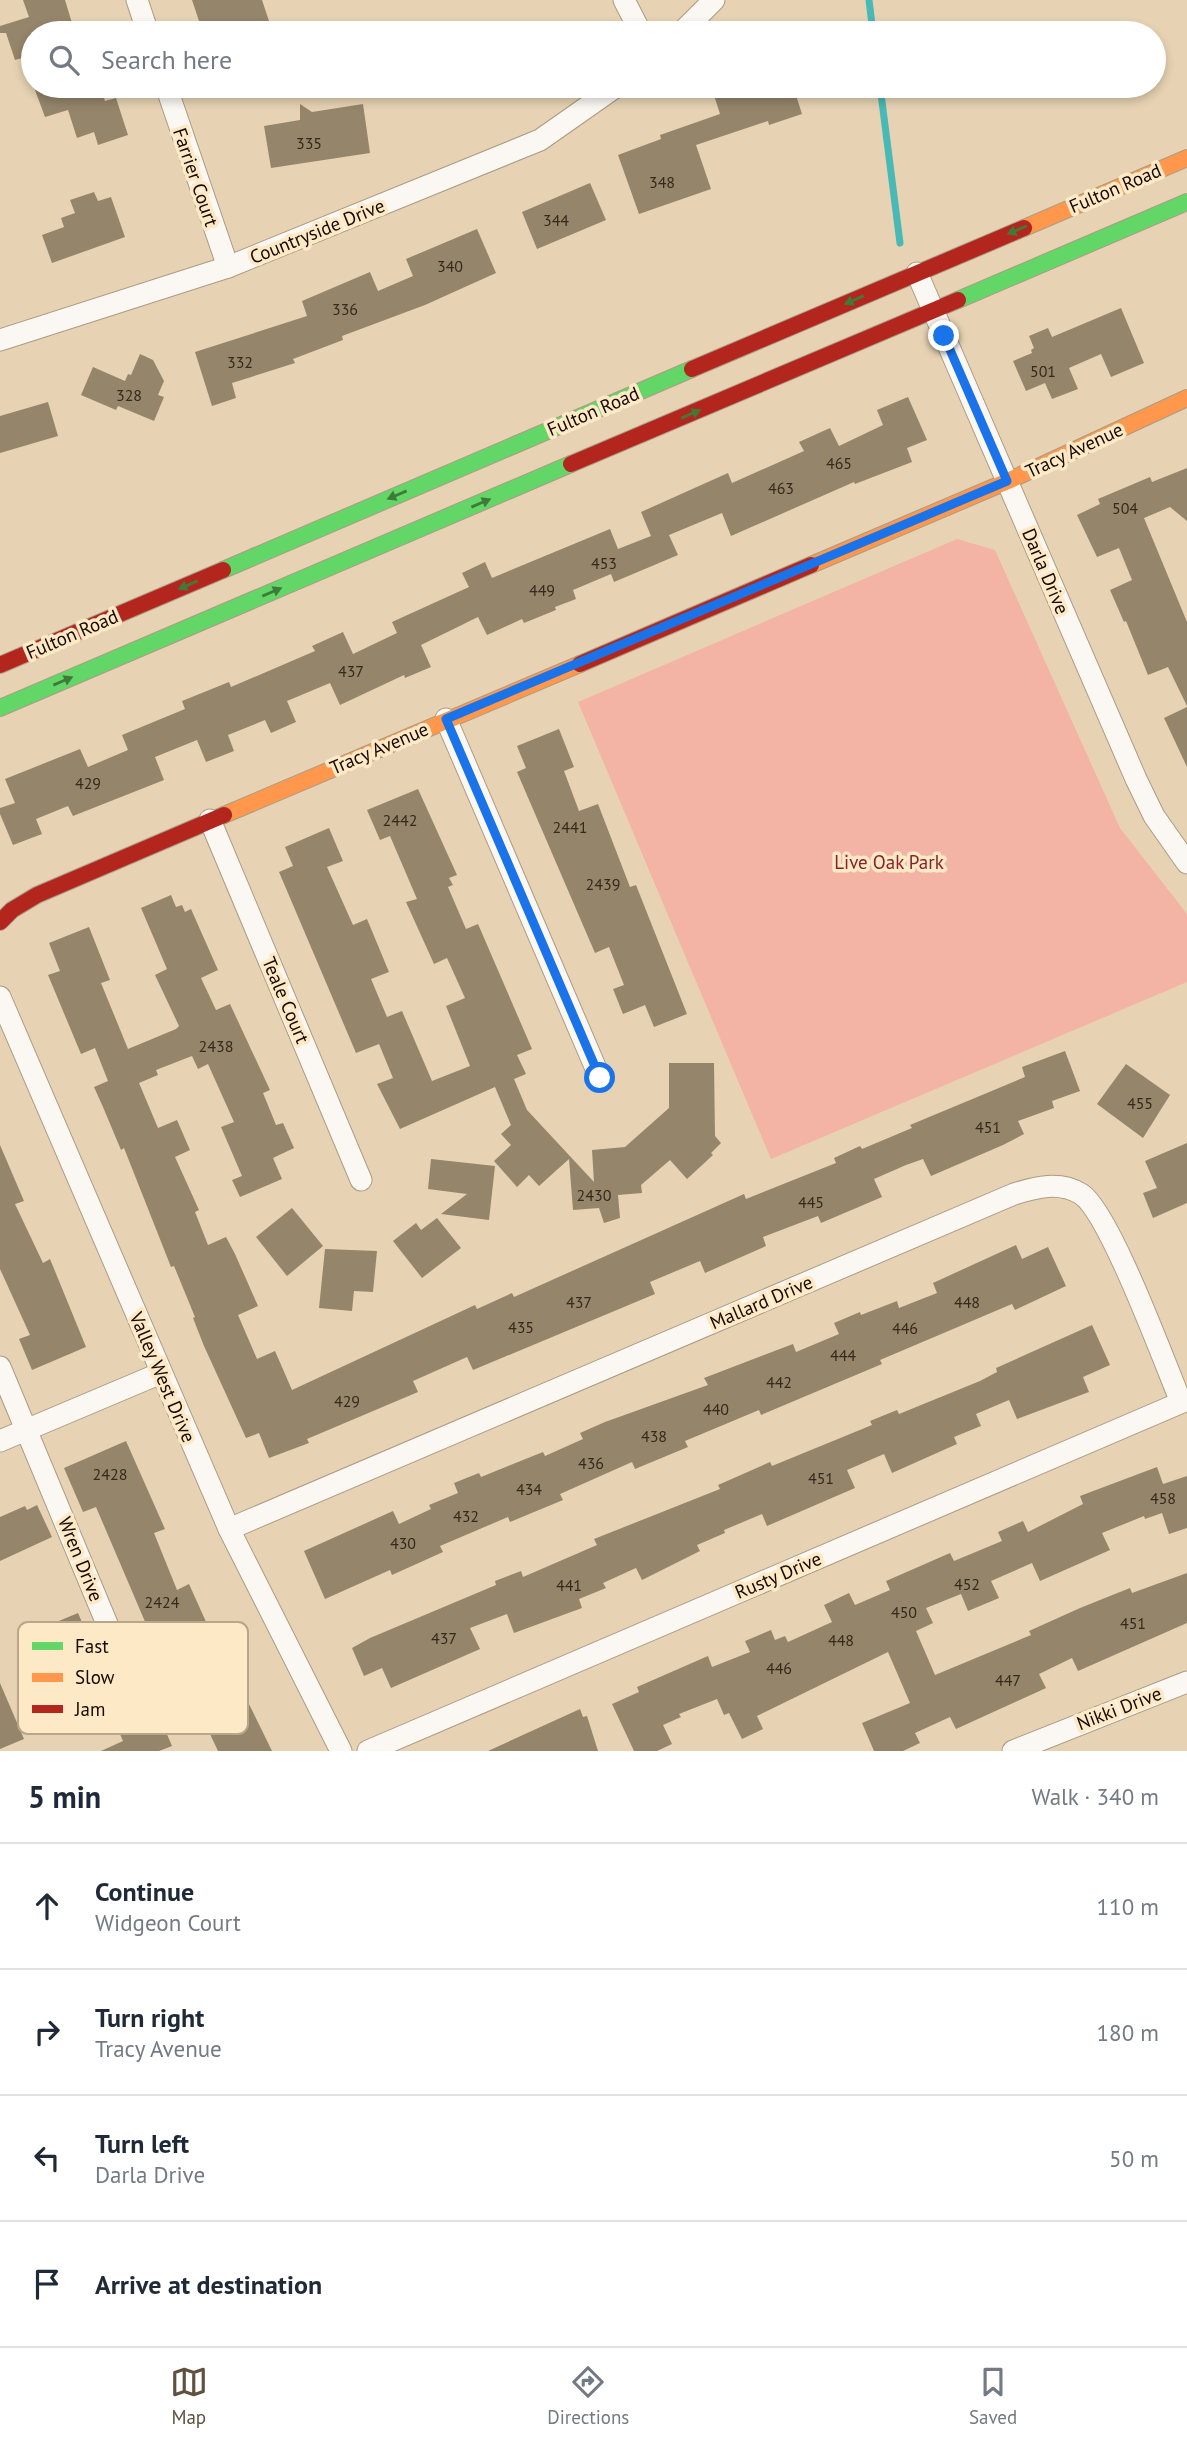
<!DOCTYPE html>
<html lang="en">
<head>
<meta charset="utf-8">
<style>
	:root { --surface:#fff; --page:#f2f2f3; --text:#1f2937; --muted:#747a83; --line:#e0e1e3; --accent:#5f503f }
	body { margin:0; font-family:"PT Sans",sans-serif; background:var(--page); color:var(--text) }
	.stop { position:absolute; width:21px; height:21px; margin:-16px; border:5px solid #1a73e8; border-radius:50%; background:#fff }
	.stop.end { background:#1a73e8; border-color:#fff; box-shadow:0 2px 7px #0008 }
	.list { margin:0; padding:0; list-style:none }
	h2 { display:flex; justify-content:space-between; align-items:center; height:91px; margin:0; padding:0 28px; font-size:30px }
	h2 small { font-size:23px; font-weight:400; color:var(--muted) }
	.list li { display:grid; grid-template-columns:46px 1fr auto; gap:21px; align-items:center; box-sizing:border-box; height:126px; padding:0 28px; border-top:2px solid var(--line) }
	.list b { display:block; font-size:26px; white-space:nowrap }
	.list p { margin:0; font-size:23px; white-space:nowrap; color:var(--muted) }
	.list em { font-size:23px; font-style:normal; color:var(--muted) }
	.icon { flex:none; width:38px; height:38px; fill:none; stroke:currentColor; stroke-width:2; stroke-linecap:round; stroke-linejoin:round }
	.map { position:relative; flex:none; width:1187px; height:1751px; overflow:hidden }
	.search { position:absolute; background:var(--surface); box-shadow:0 4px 10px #0003; left:21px; right:21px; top:21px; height:77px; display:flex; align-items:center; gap:18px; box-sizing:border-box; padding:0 24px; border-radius:38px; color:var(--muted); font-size:26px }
	.sheet { height:595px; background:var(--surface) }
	nav { display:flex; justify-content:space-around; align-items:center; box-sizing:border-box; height:98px; border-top:2px solid var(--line); background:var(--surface); font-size:19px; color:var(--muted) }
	nav a { display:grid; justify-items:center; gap:4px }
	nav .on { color:var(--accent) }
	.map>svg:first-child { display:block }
	.green { fill:#f3b3a5 }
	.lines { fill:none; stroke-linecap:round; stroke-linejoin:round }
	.stream { stroke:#48b9b5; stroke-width:7 }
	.building { fill:#94856b }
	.street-casing { stroke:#ab9c83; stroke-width:23 }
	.fast-casing { stroke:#ab9c83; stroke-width:18 }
	.slow-casing { stroke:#ab9c83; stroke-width:18 }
	.jam-casing { stroke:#ab9c83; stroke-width:18 }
	.street { stroke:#fbf8f4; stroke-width:21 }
	.fast { stroke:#63d668; stroke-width:16 }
	.slow { stroke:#ff974d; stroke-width:16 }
	.jam { stroke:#b3261e; stroke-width:16 }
	.oneway { fill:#407a39 }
	.route { stroke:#1a73e8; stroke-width:9 }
	.labels { text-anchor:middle; stroke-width:7; stroke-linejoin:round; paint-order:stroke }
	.number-label { font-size:16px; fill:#36291b }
	.street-label { font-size:19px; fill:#160a00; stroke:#fee9c6 }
	.park-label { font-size:19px; fill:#881f2a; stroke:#fee9c6 }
	.key { fill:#fee9c6; stroke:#b8a68b; stroke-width:2 }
	.key-label { font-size:19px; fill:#160a00 }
</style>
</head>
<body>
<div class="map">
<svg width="1187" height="1751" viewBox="0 0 1187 1751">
	<rect width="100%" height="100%" fill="#e7d3b3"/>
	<path class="green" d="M 957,539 L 995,550 L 1120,828 L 1187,914 L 1187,982 L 771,1159 L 578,702 Z"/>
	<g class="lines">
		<g class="stream">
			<path d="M 869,0 L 873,33"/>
			<path d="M 880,86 L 900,243"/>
		</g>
	</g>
	<g class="building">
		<path d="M 23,0 L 65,0 L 75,33 L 33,33 L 33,55 L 15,60 L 6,33 L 0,33 L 0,26 L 29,17 Z"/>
		<path d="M 192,0 L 262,0 L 273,33 L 203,33 Z"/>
		<path d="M 48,86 L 100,86 L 105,101 L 116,98 L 128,135 L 98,145 L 94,132 L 77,138 L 68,110 L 45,117 L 35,90 Z"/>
		<path d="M 711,86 L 793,86 L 802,114 L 769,125 L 768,121 L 696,145 L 711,189 L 639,214 L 618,155 L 661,139 L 660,135 L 720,114 Z"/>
		<path d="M 300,104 L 312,112 L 363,104 L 370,153 L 271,168 L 264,126 L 300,120 Z"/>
		<path d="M 590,183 L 606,220 L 537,249 L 522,212 Z"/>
		<path d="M 94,192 L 98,201 L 111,197 L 125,237 L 52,263 L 42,235 L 64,227 L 61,218 L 75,213 L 70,200 Z"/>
		<path d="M 477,229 L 496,273 L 425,305 L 342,336 L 343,340 L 293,359 L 295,363 L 232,383 L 236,398 L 212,406 L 195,352 L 307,316 L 302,301 L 370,272 L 378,291 L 413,276 L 406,259 Z"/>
		<path d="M 1121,308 L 1144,363 L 1111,377 L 1101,354 L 1069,368 L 1078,389 L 1052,399 L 1045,383 L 1026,391 L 1013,361 L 1032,353 L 1031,350 L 1034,348 L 1029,336 L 1048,328 L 1052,337 Z"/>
		<path d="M 140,354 L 153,360 L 164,381 L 158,395 L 164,397 L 154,421 L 118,406 L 116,410 L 81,395 L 93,367 L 125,381 L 128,374 L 131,375 Z"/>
		<path d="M 908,397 L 927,440 L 907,448 L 912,462 L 855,484 L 854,482 L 731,536 L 722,513 L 669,535 L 678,555 L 614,582 L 611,574 L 573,590 L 576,599 L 555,607 L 556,610 L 524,623 L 522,619 L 487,635 L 478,617 L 421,645 L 431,667 L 405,678 L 404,675 L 340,705 L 330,683 L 287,701 L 296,722 L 271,733 L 265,720 L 228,735 L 234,751 L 206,762 L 197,740 L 155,757 L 164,780 L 73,816 L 68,806 L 36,819 L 42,834 L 13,845 L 0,814 L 0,808 L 15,803 L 5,779 L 80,749 L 88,767 L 128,750 L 122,735 L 185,709 L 182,701 L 229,682 L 231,687 L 315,651 L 312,646 L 343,632 L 353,654 L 397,633 L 392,622 L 469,587 L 462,573 L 485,562 L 492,578 L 610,529 L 618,549 L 651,536 L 641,512 L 728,473 L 732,483 L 804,451 L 799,442 L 830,428 L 839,446 L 883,425 L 877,410 Z"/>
		<path d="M 48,402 L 58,436 L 0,453 L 0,416 Z"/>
		<path d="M 1187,468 L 1187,521 L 1170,507 L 1144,518 L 1187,622 L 1187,706 L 1168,667 L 1148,675 L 1126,621 L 1124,622 L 1110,590 L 1132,580 L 1119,548 L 1097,557 L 1077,515 L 1100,504 L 1098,499 L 1150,477 L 1152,482 Z"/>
		<path d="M 1187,707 L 1187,767 L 1164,718 Z"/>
		<path d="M 559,729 L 574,767 L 564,771 L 579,811 L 598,804 L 630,887 L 636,885 L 687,1014 L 654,1027 L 645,1005 L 623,1014 L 613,989 L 624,985 L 609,947 L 595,953 L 517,772 L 526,768 L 517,746 Z"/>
		<path d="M 418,789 L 457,875 L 449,878 L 453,885 L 448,887 L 466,929 L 478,924 L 532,1049 L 517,1055 L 526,1074 L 514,1079 L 527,1110 L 594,1182 L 592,1150 L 625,1147 L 669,1108 L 669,1063 L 714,1063 L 715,1136 L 721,1143 L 711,1153 L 713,1155 L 687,1179 L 670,1160 L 641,1185 L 642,1193 L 618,1195 L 620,1218 L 604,1223 L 599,1208 L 573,1210 L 569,1159 L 539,1186 L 529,1175 L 517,1187 L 494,1161 L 511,1145 L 501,1134 L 511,1125 L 495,1087 L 400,1129 L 377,1084 L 393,1078 L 379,1044 L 356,1053 L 279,872 L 293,866 L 285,847 L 329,828 L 343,861 L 327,867 L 353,925 L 367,919 L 389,972 L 371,979 L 387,1017 L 402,1011 L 432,1081 L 470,1066 L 446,1006 L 465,998 L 447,958 L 434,964 L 406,902 L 417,899 L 390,836 L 380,840 L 367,810 Z"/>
		<path d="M 171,895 L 176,907 L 182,905 L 185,912 L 191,909 L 218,970 L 201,978 L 216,1010 L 230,1004 L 270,1090 L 263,1093 L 276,1125 L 283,1123 L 294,1148 L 273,1158 L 282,1179 L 240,1197 L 232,1180 L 242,1176 L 221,1127 L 234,1122 L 208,1064 L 198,1069 L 192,1056 L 156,1070 L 158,1075 L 139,1083 L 158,1128 L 177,1120 L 190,1150 L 175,1157 L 199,1210 L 195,1212 L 208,1245 L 226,1237 L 235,1254 L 258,1306 L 238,1315 L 257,1359 L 275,1351 L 292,1390 L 475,1305 L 477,1309 L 512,1293 L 514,1297 L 744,1194 L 746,1199 L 836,1163 L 834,1158 L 860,1146 L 862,1149 L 912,1128 L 910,1125 L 1025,1077 L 1022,1067 L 1065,1051 L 1080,1091 L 1052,1101 L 1054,1108 L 1018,1121 L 1024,1134 L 1003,1145 L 931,1176 L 923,1159 L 906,1165 L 874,1179 L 882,1197 L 821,1223 L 818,1216 L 763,1237 L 766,1246 L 705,1273 L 700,1261 L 650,1282 L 655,1294 L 473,1370 L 467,1357 L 413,1381 L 418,1392 L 307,1439 L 309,1443 L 269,1458 L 259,1433 L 246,1438 L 204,1346 L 193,1318 L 195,1317 L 174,1266 L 171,1267 L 124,1148 L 121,1150 L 103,1107 L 94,1087 L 108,1081 L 95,1048 L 81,1054 L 48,975 L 60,971 L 49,943 L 89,927 L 110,980 L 101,983 L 128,1049 L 176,1029 L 179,1026 L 155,975 L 167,969 L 141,908 Z"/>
		<path d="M 1126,1064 L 1170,1095 L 1143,1138 L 1097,1104 Z"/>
		<path d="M 1187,1143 L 1187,1203 L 1153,1218 L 1143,1193 L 1157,1188 L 1145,1161 Z"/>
		<path d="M 0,1145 L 24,1201 L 15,1204 L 43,1263 L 50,1259 L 86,1347 L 32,1370 L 19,1339 L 30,1335 L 0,1269 Z"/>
		<path d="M 431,1159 L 495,1166 L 489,1220 L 441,1214 L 467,1194 L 428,1189 Z"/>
		<path d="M 292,1208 L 323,1246 L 287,1276 L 256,1237 Z"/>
		<path d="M 437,1218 L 461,1248 L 422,1278 L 393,1241 L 416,1223 L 421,1230 Z"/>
		<path d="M 1016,1245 L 1022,1259 L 1048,1247 L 1066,1286 L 1015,1310 L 1012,1304 L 880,1360 L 882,1364 L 761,1415 L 759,1410 L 685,1441 L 688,1447 L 635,1469 L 632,1462 L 560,1494 L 563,1500 L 510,1522 L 508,1517 L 440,1546 L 443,1552 L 392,1575 L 390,1570 L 325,1599 L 304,1551 L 393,1511 L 399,1524 L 431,1509 L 429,1505 L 458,1493 L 454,1483 L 479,1473 L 481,1477 L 543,1452 L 545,1456 L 583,1439 L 580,1433 L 605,1422 L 708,1385 L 704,1378 L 793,1344 L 796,1352 L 839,1334 L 834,1323 L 860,1312 L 861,1315 L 897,1301 L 899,1308 L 937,1293 L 933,1283 Z"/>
		<path d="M 325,1249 L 377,1251 L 373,1292 L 354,1291 L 352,1311 L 319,1308 Z"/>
		<path d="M 1092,1325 L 1110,1365 L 1083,1377 L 1089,1392 L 1017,1419 L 1009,1400 L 976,1414 L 981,1426 L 954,1437 L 957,1444 L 892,1473 L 884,1454 L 847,1470 L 855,1488 L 767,1526 L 762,1514 L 724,1530 L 725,1533 L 697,1545 L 700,1551 L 642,1580 L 636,1568 L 603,1583 L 606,1588 L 579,1599 L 582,1608 L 514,1633 L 507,1614 L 470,1628 L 480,1649 L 391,1688 L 382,1668 L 364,1676 L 352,1648 L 370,1638 L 496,1585 L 495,1581 L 521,1571 L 523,1577 L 597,1545 L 594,1539 L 720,1489 L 718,1485 L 770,1462 L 772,1466 L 872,1425 L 870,1421 L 897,1410 L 899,1414 L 980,1381 L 997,1372 L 996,1368 Z"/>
		<path d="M 126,1441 L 165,1529 L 154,1533 L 177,1590 L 189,1584 L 207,1624 L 209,1623 L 220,1650 L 217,1651 L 242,1705 L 248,1702 L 272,1751 L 218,1751 L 187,1685 L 179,1687 L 156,1628 L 149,1631 L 96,1507 L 83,1512 L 64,1468 Z"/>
		<path d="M 1157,1467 L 1163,1484 L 1187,1476 L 1187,1528 L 1169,1534 L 1162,1513 L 1145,1519 L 1144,1516 L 1102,1533 L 1110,1550 L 1040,1581 L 1032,1563 L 991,1581 L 999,1598 L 968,1611 L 961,1594 L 926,1608 L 933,1623 L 916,1631 L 935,1675 L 1031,1635 L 1029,1631 L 1080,1608 L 1130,1588 L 1132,1593 L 1187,1573 L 1187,1623 L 1078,1671 L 1072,1658 L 1039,1674 L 1046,1688 L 956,1729 L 950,1717 L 915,1733 L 920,1743 L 903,1751 L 874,1751 L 862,1723 L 910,1703 L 888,1652 L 757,1716 L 763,1729 L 742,1739 L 729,1713 L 724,1715 L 717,1699 L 679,1714 L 681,1717 L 663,1725 L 672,1744 L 657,1751 L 634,1751 L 612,1704 L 639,1692 L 637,1687 L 708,1656 L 712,1667 L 750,1652 L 745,1641 L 771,1630 L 775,1640 L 785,1636 L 788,1642 L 832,1622 L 824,1605 L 849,1593 L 855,1605 L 890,1590 L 886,1581 L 950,1553 L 954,1561 L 1002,1541 L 998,1532 L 1023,1521 L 1028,1532 L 1083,1504 L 1080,1496 Z"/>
		<path d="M 37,1505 L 52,1537 L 0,1561 L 0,1517 L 25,1506 L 27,1510 Z"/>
		<path d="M 78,1613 L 101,1666 L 80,1674 L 94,1709 L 81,1715 L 65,1681 L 52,1687 L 38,1653 L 61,1640 L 54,1623 Z"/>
		<path d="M 0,1683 L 24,1739 L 0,1749 Z"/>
		<path d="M 580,1709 L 583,1717 L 587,1716 L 598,1751 L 488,1751 Z"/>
		<path d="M 140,1715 L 147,1732 L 163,1725 L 172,1746 L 159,1751 L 101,1751 L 123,1741 L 116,1725 Z"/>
	</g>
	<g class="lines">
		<defs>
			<g id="street">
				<path d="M 137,0 L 148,33"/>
				<path d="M 624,0 L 641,33"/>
				<path d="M 681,33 L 714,0"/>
				<path d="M 166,86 L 228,267"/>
				<path d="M 917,273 L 1136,779 L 1154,816 L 1187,863"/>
				<path d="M 0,340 L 228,267 L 540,140 L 617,86"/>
				<path d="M 446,719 L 600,1078"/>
				<path d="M 210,820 L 361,1180"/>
				<path d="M 0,997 L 229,1529 L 341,1751"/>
				<path d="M 0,1367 L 135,1691"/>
				<path d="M 0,1441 L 161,1373"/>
				<path d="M 229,1529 L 1014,1194 C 1036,1187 1060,1181 1081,1194 C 1109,1211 1165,1364 1181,1402"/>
				<path d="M 368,1751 L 1187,1400"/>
				<path d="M 1013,1751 L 1187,1682"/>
			</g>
			<g id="fast">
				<path d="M 958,300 L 1187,202"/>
				<path d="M 223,570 L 692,369"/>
				<path d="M 0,708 L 571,464"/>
			</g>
			<g id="slow">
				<path d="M 1024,228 L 1187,158"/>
				<path d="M 811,565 L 1008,481 L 1187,398"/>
				<path d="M 224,815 L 580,664"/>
			</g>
			<g id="jam">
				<path d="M 692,369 L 1024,228"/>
				<path d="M 571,464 L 958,300"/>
				<path d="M 580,664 L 811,565"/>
				<path d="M 0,665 L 223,570"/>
				<path d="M 0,922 L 12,910 L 37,895 L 224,815"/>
			</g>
		</defs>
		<use href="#street" class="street-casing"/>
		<use href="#fast" class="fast-casing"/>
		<use href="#slow" class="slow-casing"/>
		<use href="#jam" class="jam-casing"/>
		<use href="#street" class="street"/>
		<use href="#fast" class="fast"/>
		<use href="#slow" class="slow"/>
		<use href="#jam" class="jam"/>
	</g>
	<defs><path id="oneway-solid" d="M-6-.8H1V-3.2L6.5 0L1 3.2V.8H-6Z" transform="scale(1.75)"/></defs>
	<g class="oneway">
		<use href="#oneway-solid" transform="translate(1017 230) rotate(157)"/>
		<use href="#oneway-solid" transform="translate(854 300) rotate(157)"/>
		<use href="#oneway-solid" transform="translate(691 414) rotate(-23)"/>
		<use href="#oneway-solid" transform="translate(397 495) rotate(157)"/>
		<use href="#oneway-solid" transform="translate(481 503) rotate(-23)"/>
		<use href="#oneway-solid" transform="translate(188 585) rotate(157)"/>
		<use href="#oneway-solid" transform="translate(272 592) rotate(-23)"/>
		<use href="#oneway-solid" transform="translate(63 681) rotate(-23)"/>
	</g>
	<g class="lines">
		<path class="route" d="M 600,1078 L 446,719 L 1007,481 L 944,336"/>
	</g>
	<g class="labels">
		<g class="number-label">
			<text x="309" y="149">335</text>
			<text x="662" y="188">348</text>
			<text x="556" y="226">344</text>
			<text x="450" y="272">340</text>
			<text x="345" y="315">336</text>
			<text x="240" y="368">332</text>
			<text x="1043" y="377">501</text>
			<text x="129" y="401">328</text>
			<text x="839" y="469">465</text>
			<text x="781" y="494">463</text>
			<text x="1125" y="514">504</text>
			<text x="604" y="569">453</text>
			<text x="542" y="596">449</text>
			<text x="351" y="677">437</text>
			<text x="88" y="789">429</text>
			<text x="400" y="826">2442</text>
			<text x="570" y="833">2441</text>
			<text x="603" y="890">2439</text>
			<text x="216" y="1052">2438</text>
			<text x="1140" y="1109">455</text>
			<text x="988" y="1133">451</text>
			<text x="594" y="1201">2430</text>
			<text x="811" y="1208">445</text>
			<text x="579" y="1308">437</text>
			<text x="967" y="1308">448</text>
			<text x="521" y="1333">435</text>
			<text x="905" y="1334">446</text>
			<text x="843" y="1361">444</text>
			<text x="779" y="1388">442</text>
			<text x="347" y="1407">429</text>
			<text x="716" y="1415">440</text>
			<text x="654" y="1442">438</text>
			<text x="591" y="1469">436</text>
			<text x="110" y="1480">2428</text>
			<text x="821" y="1484">451</text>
			<text x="529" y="1495">434</text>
			<text x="1163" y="1504">458</text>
			<text x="466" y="1522">432</text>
			<text x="403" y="1549">430</text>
			<text x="967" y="1590">452</text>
			<text x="569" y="1591">441</text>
			<text x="162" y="1608">2424</text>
			<text x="904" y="1618">450</text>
			<text x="1133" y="1629">451</text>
			<text x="444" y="1644">437</text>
			<text x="841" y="1646">448</text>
			<text x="779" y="1674">446</text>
			<text x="1008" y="1686">447</text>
		</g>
		<g class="street-label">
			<text transform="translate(196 177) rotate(71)" y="7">Farrier Court</text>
			<text transform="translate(1115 188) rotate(-23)" y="7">Fulton Road</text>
			<text transform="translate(317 231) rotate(-22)" y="7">Countryside Drive</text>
			<text transform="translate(593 411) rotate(-23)" y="7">Fulton Road</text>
			<text transform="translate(1074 450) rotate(-25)" y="7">Tracy Avenue</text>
			<text transform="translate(1046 571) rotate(67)" y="7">Darla Drive</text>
			<text transform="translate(72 634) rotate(-23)" y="7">Fulton Road</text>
			<text transform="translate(379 748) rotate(-23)" y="7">Tracy Avenue</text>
			<text transform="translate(286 1000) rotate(67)" y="7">Teale Court</text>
			<text transform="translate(761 1302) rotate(-23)" y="7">Mallard Drive</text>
			<text transform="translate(163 1377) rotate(67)" y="7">Valley West Drive</text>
			<text transform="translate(81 1559) rotate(68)" y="7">Wren Drive</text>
			<text transform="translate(778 1575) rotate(-23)" y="7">Rusty Drive</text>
			<text transform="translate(1119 1708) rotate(-21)" y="7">Nikki Drive</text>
		</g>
		<g class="park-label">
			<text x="889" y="869">Live Oak Park</text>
		</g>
	</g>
	<rect x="18" y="1622" width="230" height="112" rx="10" class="key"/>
	<rect x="32" y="1642" width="31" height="8" fill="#63d668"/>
	<rect x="32" y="1673" width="31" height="9" fill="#ff974d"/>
	<rect x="32" y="1705" width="31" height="8" fill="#b3261e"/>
	<g class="key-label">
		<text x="75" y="1653">Fast</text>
		<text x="75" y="1684">Slow</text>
		<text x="75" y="1716">Jam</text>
	</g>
</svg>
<div class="stop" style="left:600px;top:1078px"></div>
<div class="stop end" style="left:944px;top:336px"></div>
<div class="search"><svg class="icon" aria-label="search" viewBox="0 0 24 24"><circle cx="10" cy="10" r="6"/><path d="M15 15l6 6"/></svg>Search here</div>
</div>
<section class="sheet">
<h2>5 min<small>Walk · 340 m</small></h2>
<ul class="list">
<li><svg class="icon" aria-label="ahead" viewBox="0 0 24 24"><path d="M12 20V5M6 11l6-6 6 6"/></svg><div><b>Continue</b><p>Widgeon Court</p></div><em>110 m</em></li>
<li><svg class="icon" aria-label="right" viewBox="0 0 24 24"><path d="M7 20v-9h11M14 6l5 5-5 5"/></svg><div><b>Turn right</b><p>Tracy Avenue</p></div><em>180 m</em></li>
<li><svg class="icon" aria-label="left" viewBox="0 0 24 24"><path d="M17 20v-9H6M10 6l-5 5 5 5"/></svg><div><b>Turn left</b><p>Darla Drive</p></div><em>50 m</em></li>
<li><svg class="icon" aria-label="arrive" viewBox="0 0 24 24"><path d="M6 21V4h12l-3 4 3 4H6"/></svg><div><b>Arrive at destination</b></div></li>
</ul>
</section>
<nav>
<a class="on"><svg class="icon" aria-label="map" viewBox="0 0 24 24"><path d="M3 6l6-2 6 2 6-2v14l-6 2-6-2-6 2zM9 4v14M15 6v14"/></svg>Map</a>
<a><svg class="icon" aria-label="directions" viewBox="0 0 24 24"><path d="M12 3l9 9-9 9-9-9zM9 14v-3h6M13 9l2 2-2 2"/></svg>Directions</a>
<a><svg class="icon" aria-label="saved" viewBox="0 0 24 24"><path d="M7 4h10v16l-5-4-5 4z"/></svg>Saved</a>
</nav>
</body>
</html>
